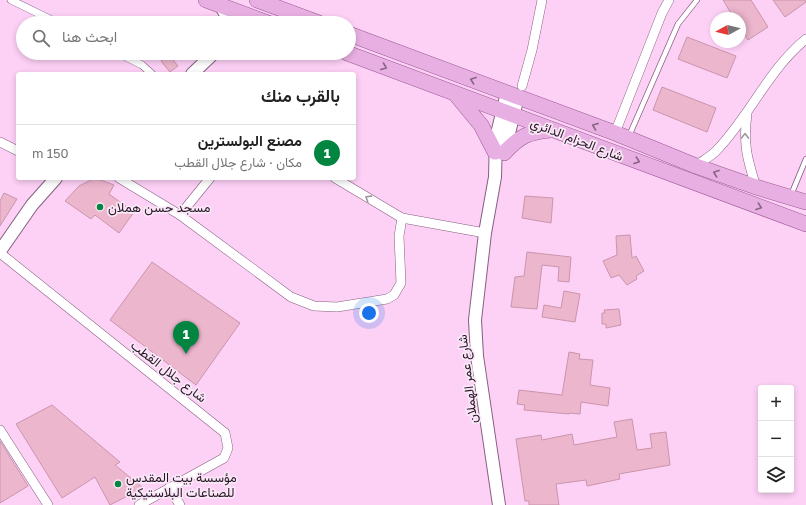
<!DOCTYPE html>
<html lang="ar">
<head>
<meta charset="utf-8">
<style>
	:root { --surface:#fff; --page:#f2f2f2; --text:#222; --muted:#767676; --line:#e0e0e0; --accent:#018540 }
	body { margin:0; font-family:"Golos Text",Vazirmatn,sans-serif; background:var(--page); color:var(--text); direction:rtl }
	.controls { position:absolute; right:12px; bottom:12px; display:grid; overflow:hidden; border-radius:4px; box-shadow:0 2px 6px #0003 }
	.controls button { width:36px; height:36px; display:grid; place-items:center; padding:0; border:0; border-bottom:1px solid var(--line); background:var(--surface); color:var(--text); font:20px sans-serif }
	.compass { position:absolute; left:710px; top:12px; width:36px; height:36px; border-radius:50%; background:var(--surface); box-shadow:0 2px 6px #0003; rotate:262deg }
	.you { position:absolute; left:369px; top:313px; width:14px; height:14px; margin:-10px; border:3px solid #fff; border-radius:50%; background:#1a73e8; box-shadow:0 0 0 6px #1a73e833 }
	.badge { display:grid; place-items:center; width:26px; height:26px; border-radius:50%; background:var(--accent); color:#fff; font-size:13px; font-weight:700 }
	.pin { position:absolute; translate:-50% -33px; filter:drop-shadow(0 1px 2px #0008) }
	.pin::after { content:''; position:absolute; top:21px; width:14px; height:12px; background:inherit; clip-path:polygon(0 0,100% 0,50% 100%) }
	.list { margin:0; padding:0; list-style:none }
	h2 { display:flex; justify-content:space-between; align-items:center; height:52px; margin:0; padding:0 16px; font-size:17px }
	h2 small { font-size:13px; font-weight:400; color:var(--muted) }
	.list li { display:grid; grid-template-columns:26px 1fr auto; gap:12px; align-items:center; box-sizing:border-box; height:56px; padding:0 16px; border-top:1px solid var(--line) }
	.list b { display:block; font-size:15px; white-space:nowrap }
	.list p { margin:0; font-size:13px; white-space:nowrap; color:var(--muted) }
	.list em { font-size:13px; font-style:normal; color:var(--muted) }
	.icon { flex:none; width:22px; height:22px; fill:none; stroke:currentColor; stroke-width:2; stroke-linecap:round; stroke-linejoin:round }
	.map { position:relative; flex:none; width:806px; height:505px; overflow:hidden; direction:ltr }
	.search { position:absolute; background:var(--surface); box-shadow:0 2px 6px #0003; left:16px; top:16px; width:340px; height:44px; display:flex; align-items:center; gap:10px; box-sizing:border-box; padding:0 14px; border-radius:22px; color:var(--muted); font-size:15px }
	.panel { position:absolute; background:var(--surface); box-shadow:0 2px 6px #0003; left:16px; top:72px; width:340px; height:108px; border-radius:4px; direction:rtl }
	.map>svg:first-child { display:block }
	.building { fill:#ecb6cd; stroke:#ca95ac }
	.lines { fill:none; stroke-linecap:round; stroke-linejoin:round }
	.service-casing { stroke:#865f80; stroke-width:6 }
	.pedestrian-casing { stroke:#865f80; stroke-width:8 }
	.minor-casing { stroke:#865f80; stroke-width:10 }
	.tertiary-casing { stroke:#865f80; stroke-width:14 }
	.primary-casing { stroke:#9a5893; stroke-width:16 }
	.service { stroke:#fff; stroke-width:4.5 }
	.pedestrian { stroke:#fff; stroke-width:7 }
	.minor { stroke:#fff; stroke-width:9 }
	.tertiary { stroke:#fff; stroke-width:12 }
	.primary { stroke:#e8b0e2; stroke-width:15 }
	.oneway { stroke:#886484 }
	.oneway2 { stroke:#9e979d }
	.poi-dot { fill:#018540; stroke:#fae7f7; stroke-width:1.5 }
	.labels { text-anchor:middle; stroke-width:3.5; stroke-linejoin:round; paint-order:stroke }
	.street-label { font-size:13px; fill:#281826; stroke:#fae7f7 }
	.poi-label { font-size:13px; fill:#281826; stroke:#fae7f7; text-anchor:start }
</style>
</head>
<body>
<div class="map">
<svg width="806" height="505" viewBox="0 0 806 505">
	<rect width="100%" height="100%" fill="#fdd0f6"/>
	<g class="building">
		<path d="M 723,0 L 751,0 L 768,27 L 748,40 L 740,27 L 740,18 L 734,18 Z"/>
		<path d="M 773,0 L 806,0 L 806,2 L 785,17 Z"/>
		<path d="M 687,37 L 736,56 L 727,78 L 678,59 Z"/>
		<path d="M 169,55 L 178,66 L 170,72 L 161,61 Z"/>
		<path d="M 662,87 L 716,108 L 707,132 L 653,110 Z"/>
		<path d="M 95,178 L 114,185 L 109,194 L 134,212 L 119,233 L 95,215 L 91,219 L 65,201 L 79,186 Z"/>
		<path d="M 4,193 L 17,199 L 0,226 L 0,201 Z"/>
		<path d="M 525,196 L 553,198 L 551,223 L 522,218 Z"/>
		<path d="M 630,235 L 632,258 L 636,256 L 644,271 L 636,276 L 637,279 L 627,285 L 619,275 L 611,278 L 603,261 L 617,255 L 616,236 Z"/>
		<path d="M 527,252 L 571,257 L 569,282 L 558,281 L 559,267 L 542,265 L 537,309 L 511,307 L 515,277 L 524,276 Z"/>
		<path d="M 152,262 L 240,323 L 196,385 L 110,320 Z"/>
		<path d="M 564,291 L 580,294 L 575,322 L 542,317 L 544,305 L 561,308 Z"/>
		<path d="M 619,309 L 621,325 L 606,328 L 606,324 L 602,324 L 602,313 L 605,313 L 604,310 Z"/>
		<path d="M 569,352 L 580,354 L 579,359 L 593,360 L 590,385 L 610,388 L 608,406 L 581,402 L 580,414 L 569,413 L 569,414 L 524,410 L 525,405 L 517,404 L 519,390 L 562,395 Z"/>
		<path d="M 52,405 L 120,462 L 115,465 L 143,488 L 110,505 L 95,477 L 62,498 L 16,424 Z"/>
		<path d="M 632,419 L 637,450 L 652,448 L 650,434 L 666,432 L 670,465 L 619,474 L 620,479 L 587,486 L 586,480 L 556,484 L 559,505 L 529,505 L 529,501 L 525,501 L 516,439 L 541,435 L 542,440 L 572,434 L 574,445 L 617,437 L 614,422 Z"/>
		<path d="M 0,441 L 28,486 L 0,503 Z"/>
	</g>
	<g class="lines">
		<defs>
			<g id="service">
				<path d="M 629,136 L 678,24 L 697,0"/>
				<path d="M 791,195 L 806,159"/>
			</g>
			<g id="pedestrian">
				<path d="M 11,0 L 58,23"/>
				<path d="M 118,53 L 142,65 L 152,74"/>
			</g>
			<g id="minor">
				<path d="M 522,86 L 532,50 L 542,0"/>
				<path d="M 747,114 C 743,144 747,158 756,187"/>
				<path d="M 615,133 L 662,13 L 669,0"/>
				<path d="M 0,142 L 18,151"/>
				<path d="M 696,166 C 702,161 710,157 716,151 C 750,116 768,70 806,39"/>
				<path d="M 119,178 L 180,215 L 291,297 L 314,306 L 337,307 L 387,299 L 394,295 L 401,283 L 399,236 L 402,218"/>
				<path d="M 335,178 L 402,218 L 485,233"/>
				<path d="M 180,215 L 210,178"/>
				<path d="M 0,253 L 225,433 L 228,448 L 224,458 L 139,505"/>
				<path d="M 0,430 L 48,505"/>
				<path d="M 169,488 L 180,505"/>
			</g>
			<g id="tertiary">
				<path d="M 220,5 L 225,13 L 227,23"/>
				<path d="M 192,74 L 214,53"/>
				<path d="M 504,154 L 518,96"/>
				<path d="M 0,251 L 32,205 L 56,178"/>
				<path d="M 499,505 L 477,356 L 475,320 L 485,233 L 495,177 L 496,138 L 507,93"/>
			</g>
			<g id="primary">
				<path d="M 206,0 L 268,23"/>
				<path d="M 257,0 L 319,23"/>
				<path d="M 349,34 L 615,133 L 696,166 L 756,187 L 806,202"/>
				<path d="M 347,53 L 806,224"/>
				<path d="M 457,96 L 481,125 L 495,152"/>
				<path d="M 504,153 C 520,136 528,132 551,130"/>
			</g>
		</defs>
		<use href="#service" class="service-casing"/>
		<use href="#pedestrian" class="pedestrian-casing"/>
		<use href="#minor" class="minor-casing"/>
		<use href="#tertiary" class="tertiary-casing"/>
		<use href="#primary" class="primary-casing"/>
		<use href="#service" class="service"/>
		<use href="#pedestrian" class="pedestrian"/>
		<use href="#minor" class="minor"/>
		<use href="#tertiary" class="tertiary"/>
		<use href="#primary" class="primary"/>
	</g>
	<defs><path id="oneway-chevron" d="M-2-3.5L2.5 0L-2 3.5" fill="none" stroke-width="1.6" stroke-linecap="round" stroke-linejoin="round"/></defs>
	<g class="oneway">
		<use href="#oneway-chevron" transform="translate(384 67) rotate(21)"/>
		<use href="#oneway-chevron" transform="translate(473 80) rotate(-160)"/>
		<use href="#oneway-chevron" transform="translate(595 126) rotate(-159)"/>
		<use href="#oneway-chevron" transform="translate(637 161) rotate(20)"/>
		<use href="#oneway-chevron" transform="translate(716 173) rotate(-160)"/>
		<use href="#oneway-chevron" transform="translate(759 207) rotate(20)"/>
	</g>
	<g class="oneway2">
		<use href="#oneway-chevron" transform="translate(745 136) rotate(-89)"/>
		<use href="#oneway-chevron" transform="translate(368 198) rotate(-148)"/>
	</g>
	<g class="poi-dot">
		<circle cx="100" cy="207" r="4"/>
		<circle cx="118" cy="484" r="4"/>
	</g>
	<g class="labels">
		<g class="street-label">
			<text transform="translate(577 139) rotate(21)" y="5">شارع الحزام الدائري</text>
			<text transform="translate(169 371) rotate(38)" y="5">شارع جلال القطب</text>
			<text transform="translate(467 379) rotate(-97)" y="5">شارع عمر الهملان</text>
		</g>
		<g class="poi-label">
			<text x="108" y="212">مسجد حسن هملان</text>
			<text x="126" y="482">مؤسسة بيت المقدس<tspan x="126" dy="15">للصناعات البلاستيكية</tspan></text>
		</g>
	</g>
</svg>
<div class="controls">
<button>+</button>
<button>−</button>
<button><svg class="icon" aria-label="layers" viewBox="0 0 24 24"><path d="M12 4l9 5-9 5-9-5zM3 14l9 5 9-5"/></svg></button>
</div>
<svg class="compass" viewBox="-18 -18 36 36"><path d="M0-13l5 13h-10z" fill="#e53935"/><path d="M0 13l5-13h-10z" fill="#767676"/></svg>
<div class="you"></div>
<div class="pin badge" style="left:186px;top:354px">1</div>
<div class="search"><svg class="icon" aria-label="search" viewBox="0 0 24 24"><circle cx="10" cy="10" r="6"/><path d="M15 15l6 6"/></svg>ابحث هنا</div>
<section class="panel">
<h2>بالقرب منك<small></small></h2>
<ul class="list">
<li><span class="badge">1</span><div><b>مصنع البولسترين</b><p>مكان · شارع جلال القطب</p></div><em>150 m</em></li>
</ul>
</section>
</div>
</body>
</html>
